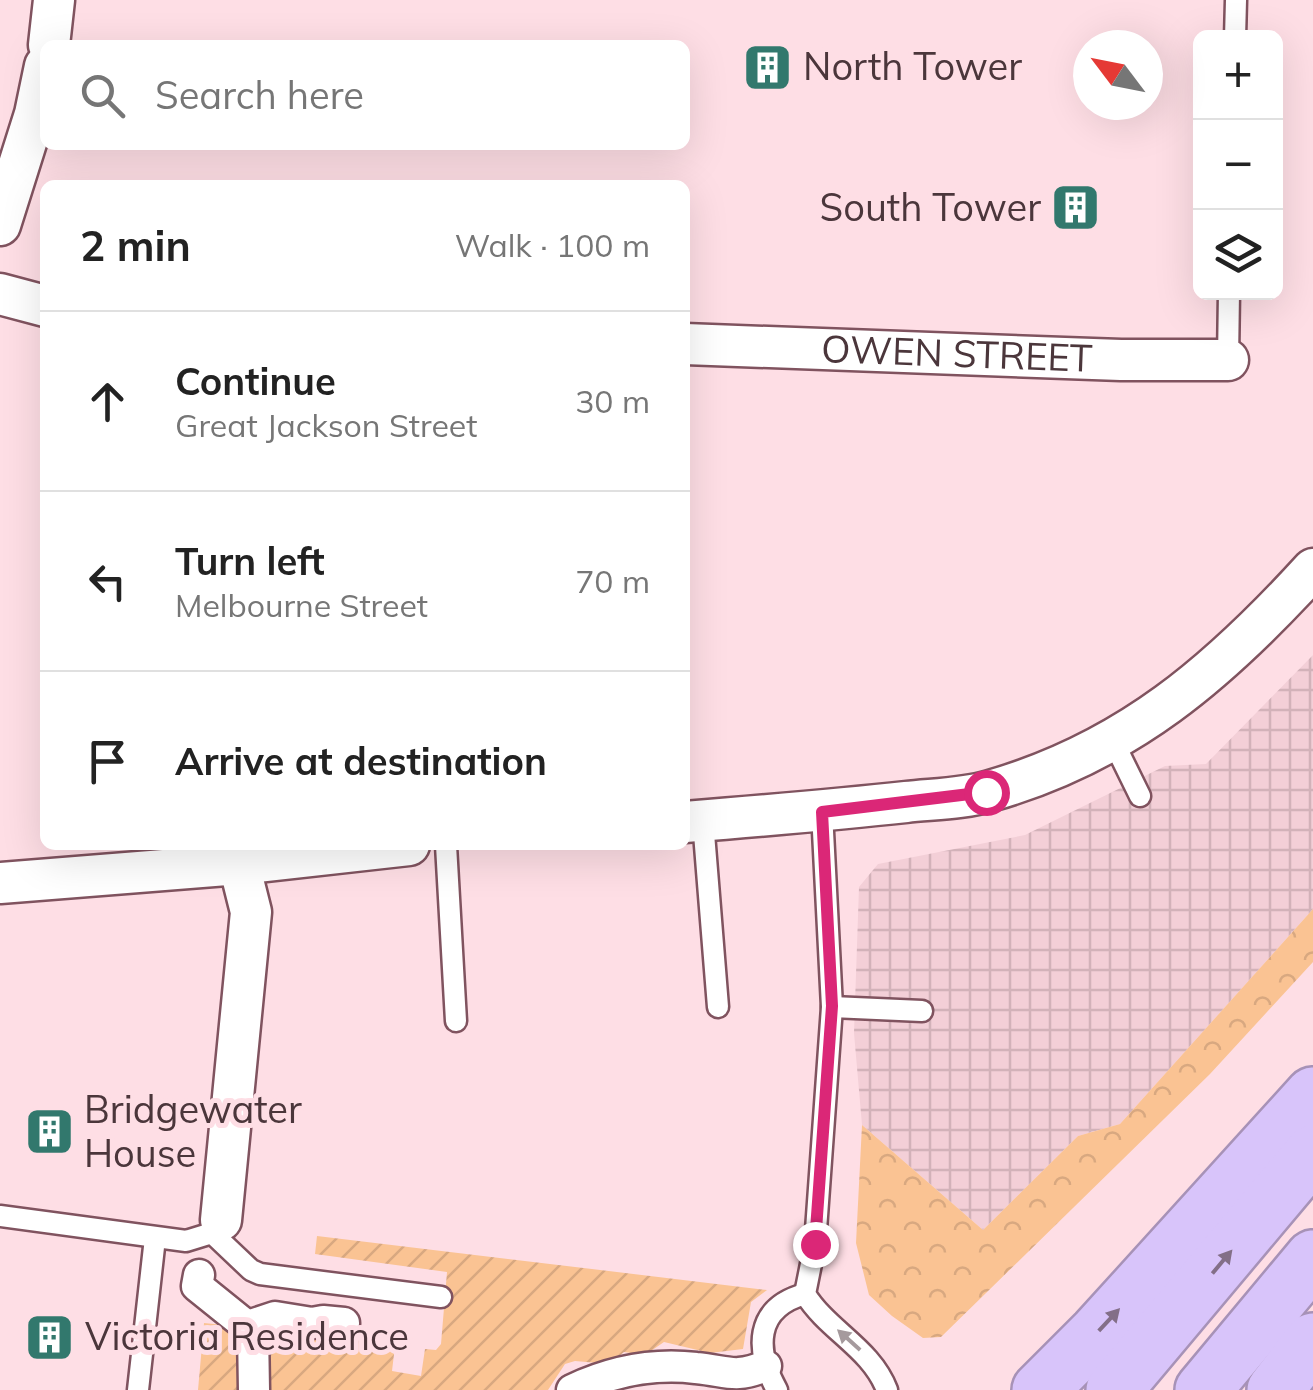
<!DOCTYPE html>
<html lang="en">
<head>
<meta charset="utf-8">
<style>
	:root { --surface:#fff; --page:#f6f6f6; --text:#222; --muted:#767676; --line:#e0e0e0 }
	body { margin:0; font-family:Mulish,sans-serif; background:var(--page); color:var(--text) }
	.controls { position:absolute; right:30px; top:30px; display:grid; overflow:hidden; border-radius:15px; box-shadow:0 10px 40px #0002 }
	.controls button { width:90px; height:90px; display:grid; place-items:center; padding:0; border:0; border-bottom:2px solid var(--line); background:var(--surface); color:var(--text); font:50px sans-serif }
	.compass { position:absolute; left:1073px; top:30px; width:90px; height:90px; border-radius:50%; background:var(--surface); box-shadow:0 10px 40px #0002; rotate:302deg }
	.stop { position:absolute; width:30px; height:30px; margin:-22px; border:8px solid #db2777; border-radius:50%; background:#fff }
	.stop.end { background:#db2777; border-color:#fff; box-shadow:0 2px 10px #0008 }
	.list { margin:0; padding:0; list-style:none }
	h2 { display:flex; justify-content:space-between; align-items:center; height:130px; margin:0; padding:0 40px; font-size:42px }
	h2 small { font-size:32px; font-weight:400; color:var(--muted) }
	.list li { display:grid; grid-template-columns:65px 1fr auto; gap:30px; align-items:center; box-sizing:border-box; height:180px; padding:0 40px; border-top:2px solid var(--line) }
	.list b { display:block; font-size:38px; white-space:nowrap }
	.list p { margin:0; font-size:32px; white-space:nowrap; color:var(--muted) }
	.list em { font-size:32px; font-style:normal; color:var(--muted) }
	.icon { flex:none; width:55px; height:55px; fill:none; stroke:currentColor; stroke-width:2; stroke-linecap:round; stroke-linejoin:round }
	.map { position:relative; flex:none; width:1313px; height:1390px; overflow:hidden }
	.search { position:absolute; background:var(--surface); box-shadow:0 10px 40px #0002; left:40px; top:40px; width:650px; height:110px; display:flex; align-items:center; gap:25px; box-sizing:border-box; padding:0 35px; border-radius:15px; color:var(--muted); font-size:38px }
	.panel { position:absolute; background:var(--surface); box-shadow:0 10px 40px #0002; left:40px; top:180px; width:650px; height:670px; border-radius:15px }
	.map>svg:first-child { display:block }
	.industrial { fill:url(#industrial-grid) }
	.forest { fill:url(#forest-crowns) }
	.garden { fill:url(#garden-furrows) }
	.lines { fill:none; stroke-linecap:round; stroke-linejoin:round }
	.service-casing { stroke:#80535f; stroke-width:25 }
	.pedestrian-casing { stroke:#80535f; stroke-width:35 }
	.minor-casing { stroke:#80535f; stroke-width:45 }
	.motorway-casing { stroke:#a792b7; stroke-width:60 }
	.service { stroke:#fff; stroke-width:20 }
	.pedestrian { stroke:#fff; stroke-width:30 }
	.minor { stroke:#fff; stroke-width:40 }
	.motorway { stroke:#d8c4fa; stroke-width:55 }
	.oneway { fill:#836f87 }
	.oneway2 { fill:#a59a9d }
	.route { stroke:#db2777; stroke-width:12 }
	.labels { text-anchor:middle; stroke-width:10; stroke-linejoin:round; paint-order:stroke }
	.poi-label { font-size:38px; fill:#4b363b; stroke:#fedee5; text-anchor:start }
	.street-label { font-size:38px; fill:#4b363b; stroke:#fedee5 }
</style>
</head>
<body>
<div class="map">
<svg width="1313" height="1390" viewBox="0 0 1313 1390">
	<defs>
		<pattern id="industrial-grid" width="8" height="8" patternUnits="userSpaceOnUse" patternTransform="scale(2.5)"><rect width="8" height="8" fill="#f3cfd7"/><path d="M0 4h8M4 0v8" fill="none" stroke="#d2b2b9"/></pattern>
		<pattern id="forest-crowns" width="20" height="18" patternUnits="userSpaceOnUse" patternTransform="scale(2.5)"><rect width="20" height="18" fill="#fac393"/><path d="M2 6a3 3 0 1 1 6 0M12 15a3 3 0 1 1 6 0" fill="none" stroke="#d8a880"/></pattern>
		<pattern id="garden-furrows" width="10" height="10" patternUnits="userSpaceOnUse" patternTransform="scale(2.5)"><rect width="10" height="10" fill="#fac393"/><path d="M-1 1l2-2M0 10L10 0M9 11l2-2" fill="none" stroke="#d8a880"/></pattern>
	</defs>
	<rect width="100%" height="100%" fill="#fedee5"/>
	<path class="industrial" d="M 1313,655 L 1313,909 L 1120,1124 L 1078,1136 L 983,1230 L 862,1125 L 854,1033 L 859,887 L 878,864 L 1025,835 L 1165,766 L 1206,764 Z"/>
	<path class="forest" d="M 1313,909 L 1313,962 L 1210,1074 L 941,1337 L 923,1338 L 892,1316 L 869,1295 L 856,1243 L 862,1125 L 983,1230 L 1078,1136 L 1120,1124 Z"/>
	<g class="garden">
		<path d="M 317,1236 L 767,1290 L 751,1302 L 743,1349 L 710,1353 L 664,1342 L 645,1355 L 624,1352 L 609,1364 L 575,1361 L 565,1364 L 548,1390 L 263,1390 L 264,1336 L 276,1328 L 395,1346 L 392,1371 L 421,1376 L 425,1349 L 436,1350 L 441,1344 L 447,1272 L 315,1254 Z"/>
		<path d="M 204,1323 L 233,1326 L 243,1337 L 242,1390 L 198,1390 Z"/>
	</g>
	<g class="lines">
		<defs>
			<g id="service">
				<path d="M 1235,38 L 1236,0"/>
				<path d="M 1228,360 L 1229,292"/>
				<path d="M 1112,739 L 1140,796"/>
				<path d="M 822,812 L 832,1007 L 815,1244 L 805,1294 C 828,1331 871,1348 887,1390"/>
				<path d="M 703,821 L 718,1007"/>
				<path d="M 446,845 L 456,1021"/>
				<path d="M 832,1007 L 922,1011"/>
				<path d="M 0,1216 L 186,1241 L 212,1233 L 220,1222"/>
				<path d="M 212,1233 L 251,1270 L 260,1274 L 441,1297"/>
				<path d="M 138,1390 L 155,1238"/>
				<path d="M 777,1390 C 755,1350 754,1308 805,1294"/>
			</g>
			<g id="pedestrian">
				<path d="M 199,1275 L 197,1286 L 253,1331 L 254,1390"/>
				<path d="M 248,1326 L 275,1317 L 312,1323 L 323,1321 L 344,1323"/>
				<path d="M 572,1390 C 610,1372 653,1363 696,1368 C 729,1371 733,1379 766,1366"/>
			</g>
			<g id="minor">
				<path d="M 49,45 L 54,0"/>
				<path d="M 0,225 L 35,114 L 45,66"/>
				<path d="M 0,294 L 45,306"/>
				<path id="s1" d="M 685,344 L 1121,360 L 1228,360"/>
				<path d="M 685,822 C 759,816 832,810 906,802 C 933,799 963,799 990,791 C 1127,752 1219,672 1313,569"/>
				<path d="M 0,883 L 239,864 L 409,845"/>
				<path d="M 221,1220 L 251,912 L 239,864"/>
			</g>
			<g id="motorway">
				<path d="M 1040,1390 L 1097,1333 L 1313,1095"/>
				<path d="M 1114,1390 L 1313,1153"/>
				<path d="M 1203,1390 L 1313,1258"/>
				<path d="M 1275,1390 L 1313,1341"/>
			</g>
		</defs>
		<use href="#service" class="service-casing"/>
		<use href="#pedestrian" class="pedestrian-casing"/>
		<use href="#minor" class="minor-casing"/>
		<use href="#motorway" class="motorway-casing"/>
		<use href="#service" class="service"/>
		<use href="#pedestrian" class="pedestrian"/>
		<use href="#minor" class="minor"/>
		<use href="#motorway" class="motorway"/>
	</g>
	<defs><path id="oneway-solid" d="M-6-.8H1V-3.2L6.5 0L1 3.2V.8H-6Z" transform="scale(2.5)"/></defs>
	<g class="oneway">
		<use href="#oneway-solid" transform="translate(1222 1262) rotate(-50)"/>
		<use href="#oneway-solid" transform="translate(1109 1320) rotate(-47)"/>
	</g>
	<use class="oneway2" href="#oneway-solid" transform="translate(849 1340) rotate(-138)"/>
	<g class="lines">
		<path class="route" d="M 815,1244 L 832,1006 L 822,812 L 986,792"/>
	</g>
	<defs>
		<symbol id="building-square" viewBox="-11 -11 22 22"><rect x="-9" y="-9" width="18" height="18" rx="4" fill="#32786d" stroke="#fedee5"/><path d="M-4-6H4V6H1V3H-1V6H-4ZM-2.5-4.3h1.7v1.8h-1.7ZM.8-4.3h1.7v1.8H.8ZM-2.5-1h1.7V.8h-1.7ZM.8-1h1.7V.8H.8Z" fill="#fff"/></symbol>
	</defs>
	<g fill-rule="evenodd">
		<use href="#building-square" x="740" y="40" width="55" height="55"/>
		<use href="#building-square" x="1048" y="180" width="55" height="55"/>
		<use href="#building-square" x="22" y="1104" width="55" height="55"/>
		<use href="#building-square" x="22" y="1310" width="55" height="55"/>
	</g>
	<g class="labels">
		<g class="poi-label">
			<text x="803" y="80">North Tower</text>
			<text x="1041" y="221" text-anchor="end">South Tower</text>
			<text x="84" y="1123">Bridgewater<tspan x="84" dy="44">House</tspan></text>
			<text x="85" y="1350">Victoria Residence</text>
		</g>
		<g class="street-label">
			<text dy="13" stroke="none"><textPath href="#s1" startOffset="272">OWEN STREET</textPath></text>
		</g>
	</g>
</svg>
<div class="controls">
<button>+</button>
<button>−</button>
<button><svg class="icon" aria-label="layers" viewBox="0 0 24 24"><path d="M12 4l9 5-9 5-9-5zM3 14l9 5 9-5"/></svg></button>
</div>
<svg class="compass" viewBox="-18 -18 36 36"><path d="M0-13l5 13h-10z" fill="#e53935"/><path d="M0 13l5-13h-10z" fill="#767676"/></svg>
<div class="stop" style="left:986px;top:792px"></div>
<div class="stop end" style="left:815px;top:1244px"></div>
<div class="search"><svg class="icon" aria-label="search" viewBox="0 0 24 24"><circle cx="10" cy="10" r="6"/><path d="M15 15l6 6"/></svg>Search here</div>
<section class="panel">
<h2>2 min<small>Walk · 100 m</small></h2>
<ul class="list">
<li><svg class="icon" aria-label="ahead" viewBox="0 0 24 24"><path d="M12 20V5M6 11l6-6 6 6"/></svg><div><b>Continue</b><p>Great Jackson Street</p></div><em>30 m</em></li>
<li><svg class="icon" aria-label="left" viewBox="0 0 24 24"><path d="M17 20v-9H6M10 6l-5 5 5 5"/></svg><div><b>Turn left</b><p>Melbourne Street</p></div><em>70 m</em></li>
<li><svg class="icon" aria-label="arrive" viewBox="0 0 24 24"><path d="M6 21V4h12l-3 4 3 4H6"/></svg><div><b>Arrive at destination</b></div></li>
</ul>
</section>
</div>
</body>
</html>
